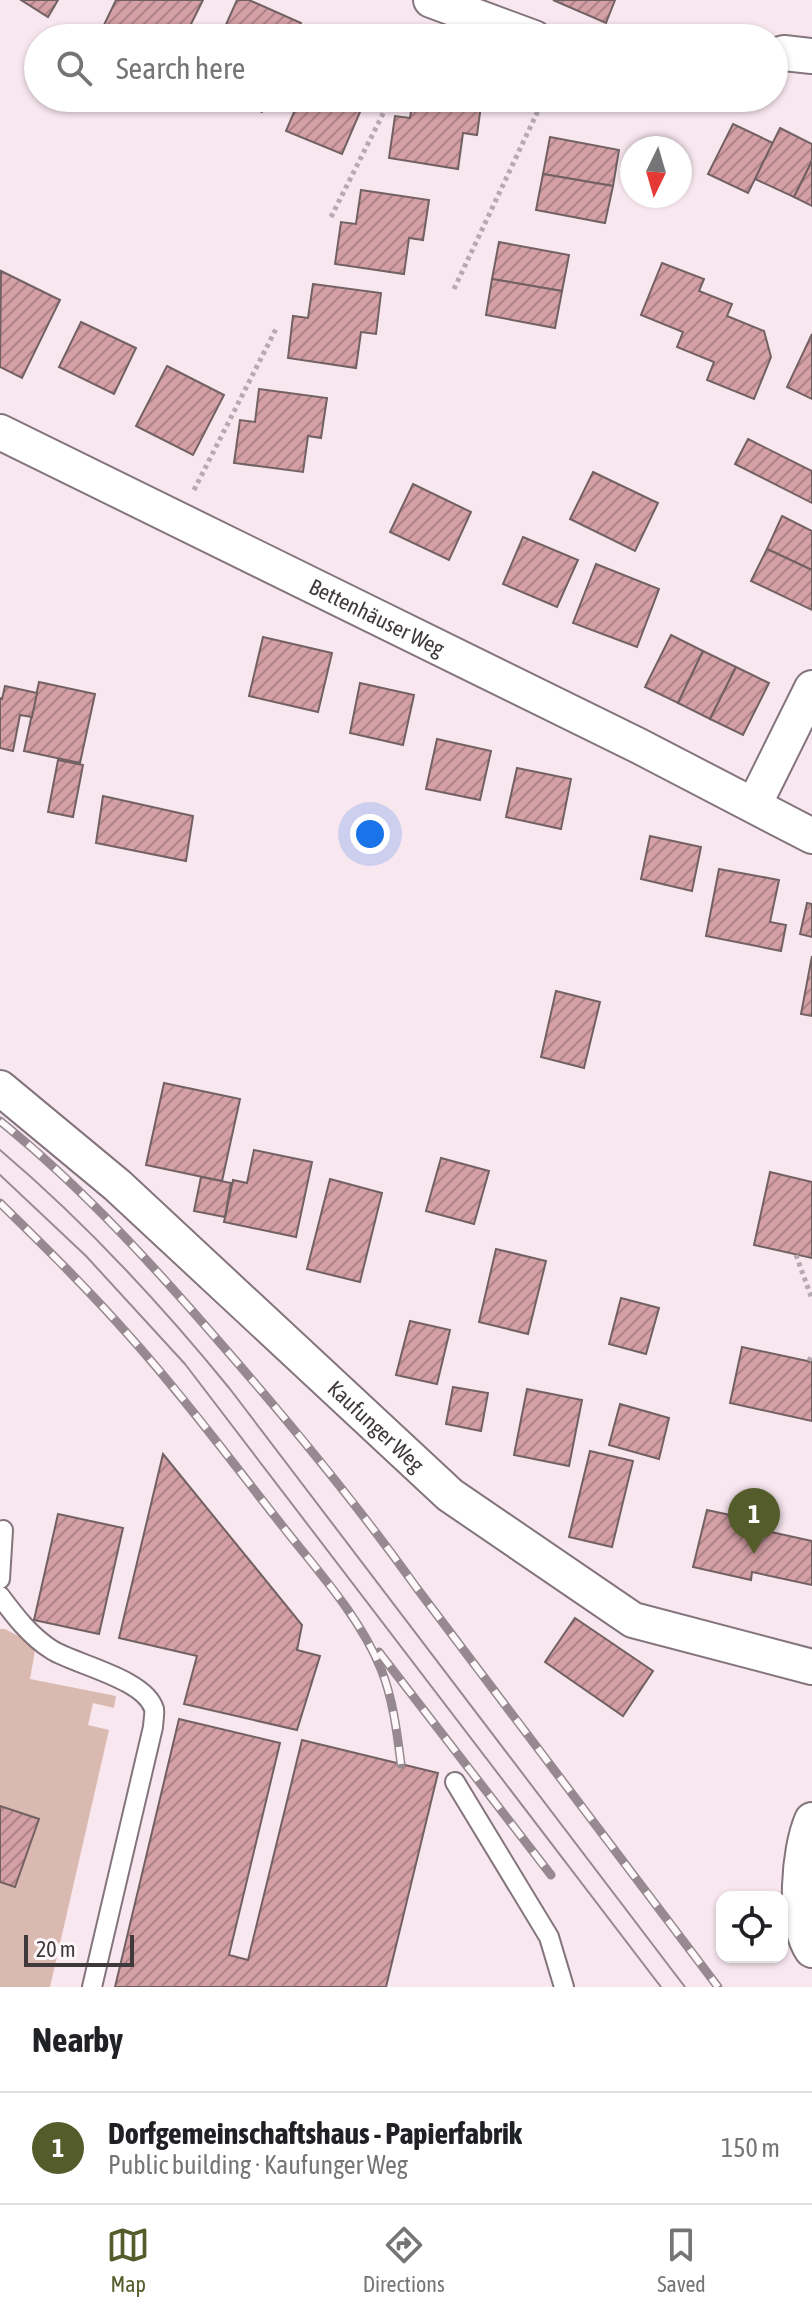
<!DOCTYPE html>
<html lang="en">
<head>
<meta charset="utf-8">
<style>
	:root { --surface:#fff; --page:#f2f2f2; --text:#202124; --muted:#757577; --line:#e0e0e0; --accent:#555c2b }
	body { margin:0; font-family:"Asap Condensed",sans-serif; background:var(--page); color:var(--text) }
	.controls { position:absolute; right:24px; bottom:24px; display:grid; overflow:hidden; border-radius:16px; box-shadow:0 2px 6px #0004 }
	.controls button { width:72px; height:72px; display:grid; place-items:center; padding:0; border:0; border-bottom:2px solid var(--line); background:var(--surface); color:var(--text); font:40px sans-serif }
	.compass { position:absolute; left:620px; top:136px; width:72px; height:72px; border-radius:50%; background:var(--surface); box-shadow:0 2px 6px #0004; rotate:185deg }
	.scale { position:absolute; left:24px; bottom:20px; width:110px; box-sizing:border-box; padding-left:8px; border:4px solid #3f393c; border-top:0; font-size:22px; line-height:28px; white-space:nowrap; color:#3f393c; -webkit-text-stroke:6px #fff8fb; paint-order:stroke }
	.you { position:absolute; left:370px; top:834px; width:28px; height:28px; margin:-20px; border:6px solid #fff; border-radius:50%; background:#1a73e8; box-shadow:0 0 0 12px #1a73e833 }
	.badge { display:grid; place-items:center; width:52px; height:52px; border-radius:50%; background:var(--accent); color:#fff; font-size:26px; font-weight:700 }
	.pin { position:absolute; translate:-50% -66px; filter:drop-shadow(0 2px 4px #0008) }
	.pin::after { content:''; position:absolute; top:42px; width:28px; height:24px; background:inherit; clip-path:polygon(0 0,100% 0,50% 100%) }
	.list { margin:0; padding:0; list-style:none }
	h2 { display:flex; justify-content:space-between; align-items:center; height:104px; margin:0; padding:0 32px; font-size:34px }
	h2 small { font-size:26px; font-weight:400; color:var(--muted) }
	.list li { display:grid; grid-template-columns:52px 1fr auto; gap:24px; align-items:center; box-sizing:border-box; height:112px; padding:0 32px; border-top:2px solid var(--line) }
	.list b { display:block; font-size:30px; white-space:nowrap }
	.list p { margin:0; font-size:26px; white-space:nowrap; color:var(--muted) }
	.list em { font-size:26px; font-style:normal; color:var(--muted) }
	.icon { flex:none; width:44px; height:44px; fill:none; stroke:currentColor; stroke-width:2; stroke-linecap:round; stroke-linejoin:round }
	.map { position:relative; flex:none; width:812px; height:1987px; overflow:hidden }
	.search { position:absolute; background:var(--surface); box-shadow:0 2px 6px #0004; left:24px; right:24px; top:24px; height:88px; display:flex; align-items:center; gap:20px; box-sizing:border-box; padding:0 28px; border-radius:44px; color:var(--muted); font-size:30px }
	.sheet { height:216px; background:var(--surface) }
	nav { display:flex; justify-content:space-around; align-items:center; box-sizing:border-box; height:112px; border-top:2px solid var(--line); background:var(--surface); font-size:22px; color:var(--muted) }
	nav a { display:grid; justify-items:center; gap:4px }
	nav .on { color:var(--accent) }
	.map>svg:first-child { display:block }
	.garden { fill:#dabab0 }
	.building { fill:url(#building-hatch); stroke:#726163; stroke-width:2 }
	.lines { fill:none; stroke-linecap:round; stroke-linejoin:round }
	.service-casing { stroke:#84757d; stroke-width:22 }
	.minor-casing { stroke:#84757d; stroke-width:38 }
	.path { stroke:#b6a9b0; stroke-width:5; stroke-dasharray:4 4; stroke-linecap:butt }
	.service { stroke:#fff; stroke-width:18 }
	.minor { stroke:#fff; stroke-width:34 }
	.tram { stroke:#968a90; stroke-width:2 }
	.rail-casing { stroke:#968a90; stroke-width:9 }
	.rail { stroke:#fff8fb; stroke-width:6; stroke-dasharray:18; stroke-linecap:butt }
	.labels { text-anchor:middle; stroke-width:6; stroke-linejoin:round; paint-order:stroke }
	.street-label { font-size:22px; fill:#3f393c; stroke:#fff8fb }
</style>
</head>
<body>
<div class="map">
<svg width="812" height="1987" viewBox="0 0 812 1987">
	<defs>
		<pattern id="building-hatch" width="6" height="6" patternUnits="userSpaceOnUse" patternTransform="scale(2)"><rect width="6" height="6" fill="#d49fa5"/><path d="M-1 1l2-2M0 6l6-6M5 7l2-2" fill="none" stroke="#ad8388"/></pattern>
	</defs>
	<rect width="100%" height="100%" fill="#f9e7f0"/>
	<path class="garden" d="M 0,1629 L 5,1629 L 36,1645 L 30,1679 L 116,1696 L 114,1708 L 93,1703 L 88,1725 L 109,1730 L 50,1987 L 0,1987 Z"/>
	<g class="building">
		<path d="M 21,0 L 58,0 L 48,17 Z"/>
		<path d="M 116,0 L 203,0 L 184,38 L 122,38 L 102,29 Z"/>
		<path d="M 237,0 L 249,0 L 301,23 L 294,38 L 220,38 Z"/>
		<path d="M 553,0 L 615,0 L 606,23 Z"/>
		<path d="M 230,98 L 268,98 L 262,112 Z"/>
		<path d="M 300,98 L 366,98 L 342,154 L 286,131 Z"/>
		<path d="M 413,98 L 482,98 L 477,135 L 463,133 L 458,169 L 389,158 L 395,116 L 410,118 Z"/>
		<path d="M 733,124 L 773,143 L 748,193 L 708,174 Z"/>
		<path d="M 780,128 L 812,144 L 812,161 L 794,197 L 755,179 Z"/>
		<path d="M 550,137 L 619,150 L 613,186 L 543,174 Z"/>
		<path d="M 812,161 L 812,206 L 794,197 Z"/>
		<path d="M 543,174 L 613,186 L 605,223 L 536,210 Z"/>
		<path d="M 361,190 L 429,200 L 423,240 L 409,238 L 404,274 L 335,264 L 341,222 L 356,224 Z"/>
		<path d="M 499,242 L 569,255 L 562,291 L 492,279 Z"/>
		<path d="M 662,263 L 704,279 L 699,291 L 732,304 L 727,316 L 764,331 L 771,357 L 754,399 L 707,380 L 714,362 L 677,347 L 683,332 L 641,315 Z"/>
		<path d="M 1,271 L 60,300 L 22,378 L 0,367 Z"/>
		<path d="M 492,279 L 562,291 L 555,328 L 486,315 Z"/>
		<path d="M 313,284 L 381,293 L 376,334 L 361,332 L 356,368 L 288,358 L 293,316 L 308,318 Z"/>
		<path d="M 81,322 L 136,348 L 114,394 L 59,367 Z"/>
		<path d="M 812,334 L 812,399 L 787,387 Z"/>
		<path d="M 167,366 L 224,395 L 193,455 L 136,426 Z"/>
		<path d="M 259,389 L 327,398 L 321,438 L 308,436 L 303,472 L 234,463 L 240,420 L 255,422 Z"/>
		<path d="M 748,439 L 812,471 L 812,503 L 735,464 Z"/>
		<path d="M 593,472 L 658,503 L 635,551 L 570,519 Z"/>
		<path d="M 413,484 L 471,512 L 449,560 L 390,532 Z"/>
		<path d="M 782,516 L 812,531 L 812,570 L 767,549 Z"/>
		<path d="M 523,537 L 578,560 L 557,607 L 503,584 Z"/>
		<path d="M 767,549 L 812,570 L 812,610 L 751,581 Z"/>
		<path d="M 596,564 L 659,589 L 637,647 L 573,623 Z"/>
		<path d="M 671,635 L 703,651 L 678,703 L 645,687 Z"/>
		<path d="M 263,637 L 332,653 L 318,712 L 249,696 Z"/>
		<path d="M 703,651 L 736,667 L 710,719 L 678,703 Z"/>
		<path d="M 736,667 L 769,683 L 743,735 L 710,719 Z"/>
		<path d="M 39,682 L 95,694 L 80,763 L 24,751 Z"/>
		<path d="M 360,683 L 414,695 L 403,745 L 350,733 Z"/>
		<path d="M 5,686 L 37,693 L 32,717 L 20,715 L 13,751 L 0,748 L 0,698 L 2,699 Z"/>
		<path d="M 437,739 L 491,751 L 480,800 L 426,789 Z"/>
		<path d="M 58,760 L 83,765 L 73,817 L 48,812 Z"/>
		<path d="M 517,768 L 571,779 L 561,829 L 506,817 Z"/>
		<path d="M 103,796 L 193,816 L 186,861 L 96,843 Z"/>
		<path d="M 650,836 L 701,847 L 692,891 L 641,879 Z"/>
		<path d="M 719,869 L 779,880 L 770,922 L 786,925 L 781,951 L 706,936 Z"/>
		<path d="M 807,903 L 812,904 L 812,937 L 800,934 Z"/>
		<path d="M 812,956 L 812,1016 L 801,1014 Z"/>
		<path d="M 556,991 L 600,1002 L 584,1068 L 541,1057 Z"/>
		<path d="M 164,1083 L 240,1099 L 222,1181 L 146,1165 Z"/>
		<path d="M 254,1150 L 312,1162 L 296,1237 L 224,1222 L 233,1180 L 247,1183 Z"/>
		<path d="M 441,1158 L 489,1171 L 474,1224 L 426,1211 Z"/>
		<path d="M 770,1172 L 812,1182 L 812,1258 L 754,1245 Z"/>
		<path d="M 201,1177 L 231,1183 L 225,1217 L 194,1211 Z"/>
		<path d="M 330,1179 L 382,1193 L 360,1282 L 307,1269 Z"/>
		<path d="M 496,1249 L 546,1261 L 528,1334 L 479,1322 Z"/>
		<path d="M 621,1298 L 659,1308 L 646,1354 L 609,1344 Z"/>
		<path d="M 410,1321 L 450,1330 L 437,1384 L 396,1375 Z"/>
		<path d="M 742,1347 L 812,1362 L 812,1421 L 730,1403 Z"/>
		<path d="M 453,1387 L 488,1393 L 481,1431 L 446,1424 Z"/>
		<path d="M 527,1389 L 582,1400 L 569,1466 L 514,1455 Z"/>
		<path d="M 620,1404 L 669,1418 L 659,1459 L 609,1445 Z"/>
		<path d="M 590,1451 L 633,1461 L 612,1547 L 569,1537 Z"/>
		<path d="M 163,1454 L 302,1625 L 297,1650 L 320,1656 L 297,1730 L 184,1704 L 197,1656 L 119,1638 Z"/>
		<path d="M 707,1510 L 763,1522 L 762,1530 L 812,1541 L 812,1585 L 752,1572 L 751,1580 L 693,1567 Z"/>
		<path d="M 58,1514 L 123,1528 L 99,1634 L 34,1620 Z"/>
		<path d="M 575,1618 L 653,1671 L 623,1716 L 545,1662 Z"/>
		<path d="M 179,1719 L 280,1743 L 229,1955 L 248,1960 L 302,1740 L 438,1773 L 386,1987 L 115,1987 Z"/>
		<path d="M 0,1806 L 39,1819 L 15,1887 L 0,1882 Z"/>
	</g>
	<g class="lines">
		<defs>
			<g id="service">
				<path d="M 0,1579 L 3,1530"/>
				<path d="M 0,1596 C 15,1616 30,1636 52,1650 C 77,1665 145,1679 154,1709 C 155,1714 153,1722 153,1727 L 92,1987"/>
				<path d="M 455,1782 L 549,1937 L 564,1987"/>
			</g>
			<g id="minor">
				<path d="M 431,0 L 534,38"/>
				<path d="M 774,56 L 784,53 L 812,56"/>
				<path id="s1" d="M 0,432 L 639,746 L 812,836"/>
				<path d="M 754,805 L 812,688"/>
				<path id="s2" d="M 0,1088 L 117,1185 L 450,1495 L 633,1620 L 812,1667"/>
				<path d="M 812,1820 C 799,1850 793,1922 812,1950"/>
			</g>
		</defs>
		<use href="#service" class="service-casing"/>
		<use href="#minor" class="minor-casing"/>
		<g class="path">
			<path d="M 331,217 L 391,98"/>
			<path d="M 454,289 L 544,98"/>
			<path d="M 194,490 L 277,327"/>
			<path d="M 796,1255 L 812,1299"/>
			<path d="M 809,1361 L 812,1355"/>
		</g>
		<use href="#service" class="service"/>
		<use href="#minor" class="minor"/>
		<g class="tram">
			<path d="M 0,1150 C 85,1222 160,1303 230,1389 L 685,1987"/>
			<path d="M 0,1175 L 86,1256 L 185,1364 L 661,1987"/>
		</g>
		<defs>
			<g id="rail">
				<path d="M 0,1121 C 83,1188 153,1265 222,1345 C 290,1423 356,1503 416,1587 L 718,1987"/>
				<path d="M 0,1203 C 45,1247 90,1291 132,1339 C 183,1396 229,1458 277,1519 C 313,1566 358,1613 381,1669 C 393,1699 397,1732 401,1764"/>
				<path d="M 379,1652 L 551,1875"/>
			</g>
		</defs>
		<use href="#rail" class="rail-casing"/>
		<use href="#rail" class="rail"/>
	</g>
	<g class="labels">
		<g class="street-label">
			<text dy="8" stroke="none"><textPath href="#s1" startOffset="420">Bettenhäuser Weg</textPath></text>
			<text dy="8" stroke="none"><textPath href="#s2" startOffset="506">Kaufunger Weg</textPath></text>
		</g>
	</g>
</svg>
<div class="controls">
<button><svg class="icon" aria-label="locate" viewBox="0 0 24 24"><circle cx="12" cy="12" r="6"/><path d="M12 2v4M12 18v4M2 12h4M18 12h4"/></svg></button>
</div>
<svg class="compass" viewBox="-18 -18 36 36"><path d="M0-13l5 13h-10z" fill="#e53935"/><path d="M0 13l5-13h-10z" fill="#757577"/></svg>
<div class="scale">20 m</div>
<div class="you"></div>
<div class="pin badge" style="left:754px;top:1554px">1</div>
<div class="search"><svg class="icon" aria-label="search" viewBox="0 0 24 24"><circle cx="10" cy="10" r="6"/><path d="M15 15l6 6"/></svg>Search here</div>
</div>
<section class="sheet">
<h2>Nearby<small></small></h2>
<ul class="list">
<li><span class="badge">1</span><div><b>Dorfgemeinschaftshaus - Papierfabrik</b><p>Public building · Kaufunger Weg</p></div><em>150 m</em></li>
</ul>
</section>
<nav>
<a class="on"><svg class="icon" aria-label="map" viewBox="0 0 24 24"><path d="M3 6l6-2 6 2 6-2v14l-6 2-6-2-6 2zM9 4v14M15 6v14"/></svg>Map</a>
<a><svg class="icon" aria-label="directions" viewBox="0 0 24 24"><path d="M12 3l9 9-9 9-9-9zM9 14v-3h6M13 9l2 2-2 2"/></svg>Directions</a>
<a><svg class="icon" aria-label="saved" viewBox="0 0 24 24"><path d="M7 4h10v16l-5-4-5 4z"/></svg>Saved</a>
</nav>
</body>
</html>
